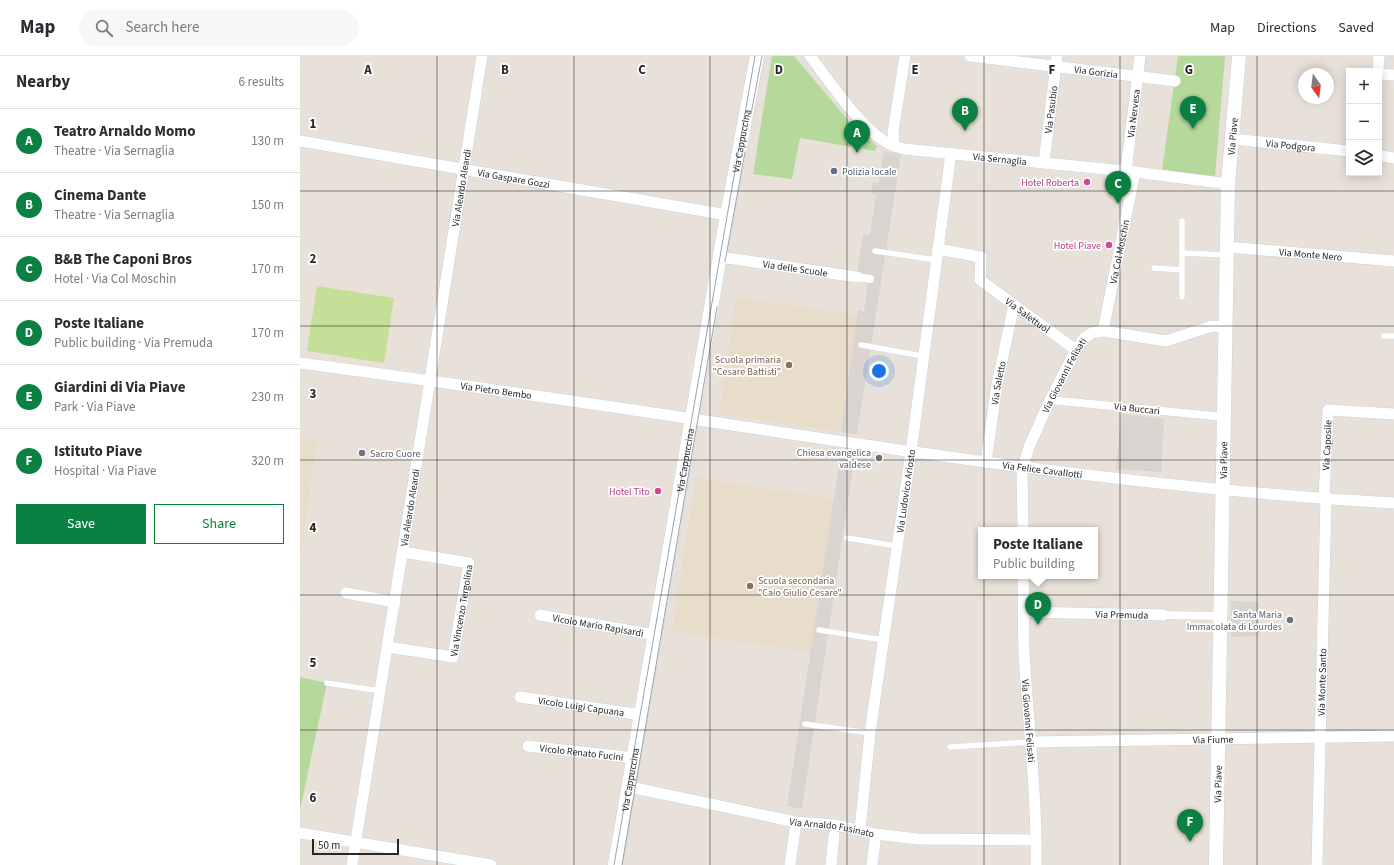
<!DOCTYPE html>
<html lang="en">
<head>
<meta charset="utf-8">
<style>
	:root { --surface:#fff; --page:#f7f7f7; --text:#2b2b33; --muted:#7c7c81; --line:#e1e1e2; --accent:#0b8043 }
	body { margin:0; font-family:"Source Sans 3",sans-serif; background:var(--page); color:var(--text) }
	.controls { position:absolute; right:12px; top:12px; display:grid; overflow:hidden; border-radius:0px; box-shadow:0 2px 10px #0003 }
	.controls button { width:36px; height:36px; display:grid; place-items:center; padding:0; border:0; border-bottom:1px solid var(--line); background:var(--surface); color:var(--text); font:20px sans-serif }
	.compass { position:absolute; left:998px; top:12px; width:36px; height:36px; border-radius:50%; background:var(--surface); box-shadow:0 2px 10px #0003; rotate:166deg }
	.scale { position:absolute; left:12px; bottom:10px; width:87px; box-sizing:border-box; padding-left:4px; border:2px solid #272727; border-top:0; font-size:11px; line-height:14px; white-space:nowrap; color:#272727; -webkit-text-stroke:3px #fff; paint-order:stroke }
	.you { position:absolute; left:579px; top:315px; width:14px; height:14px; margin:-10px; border:3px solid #fff; border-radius:50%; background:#1a73e8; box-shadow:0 0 0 6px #1a73e833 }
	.badge { display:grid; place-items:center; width:26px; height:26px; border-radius:50%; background:var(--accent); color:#fff; font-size:13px; font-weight:700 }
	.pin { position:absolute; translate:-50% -33px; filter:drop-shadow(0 1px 2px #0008) }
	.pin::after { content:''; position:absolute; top:21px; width:14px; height:12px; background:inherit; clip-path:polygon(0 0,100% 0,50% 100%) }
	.popup { position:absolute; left:678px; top:471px; width:120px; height:52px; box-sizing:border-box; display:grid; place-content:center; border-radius:0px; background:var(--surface); filter:drop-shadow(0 1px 3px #0005); font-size:13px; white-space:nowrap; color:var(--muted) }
	.popup b { font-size:15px; color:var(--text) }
	.popup::after { content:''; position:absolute; left:50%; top:100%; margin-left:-8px; border:8px solid transparent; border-top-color:var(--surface) }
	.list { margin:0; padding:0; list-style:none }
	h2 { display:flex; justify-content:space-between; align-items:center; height:52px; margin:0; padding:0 16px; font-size:17px }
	h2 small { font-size:13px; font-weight:400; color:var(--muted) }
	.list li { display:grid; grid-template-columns:26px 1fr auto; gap:12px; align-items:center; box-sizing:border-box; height:64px; padding:0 16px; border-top:1px solid var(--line) }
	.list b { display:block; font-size:15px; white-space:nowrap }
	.list p { margin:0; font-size:13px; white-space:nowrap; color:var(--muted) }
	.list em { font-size:13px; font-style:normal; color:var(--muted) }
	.actions { display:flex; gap:8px; padding:12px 16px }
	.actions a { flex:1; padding:9px 0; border:1px solid var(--accent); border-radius:0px; text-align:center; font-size:14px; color:var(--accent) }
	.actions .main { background:var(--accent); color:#fff }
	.icon { flex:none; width:22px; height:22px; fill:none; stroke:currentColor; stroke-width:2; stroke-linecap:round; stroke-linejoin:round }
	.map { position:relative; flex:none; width:1094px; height:809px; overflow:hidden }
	header { display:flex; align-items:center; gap:24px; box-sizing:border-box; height:56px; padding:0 20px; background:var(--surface); border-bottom:1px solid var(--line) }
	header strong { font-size:19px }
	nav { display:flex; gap:22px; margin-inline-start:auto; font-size:14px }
	.search { width:280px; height:36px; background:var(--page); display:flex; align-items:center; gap:10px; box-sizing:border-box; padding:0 14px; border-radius:22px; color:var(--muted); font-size:15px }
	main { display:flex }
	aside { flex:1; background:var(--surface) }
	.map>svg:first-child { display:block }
	.education { fill:#e8ddca }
	.green { fill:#b4d99b }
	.pitch { fill:#c5df98 }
	.plaza { fill:#d9d4d0 }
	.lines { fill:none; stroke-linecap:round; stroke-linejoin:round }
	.service-casing { stroke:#ccd0da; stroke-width:6 }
	.pedestrian-casing { stroke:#ccd0da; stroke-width:9 }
	.minor-casing { stroke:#ccd0da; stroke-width:12 }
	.tertiary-casing { stroke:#ccd0da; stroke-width:15 }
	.service { stroke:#fff; stroke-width:5.5 }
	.pedestrian { stroke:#fff; stroke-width:8 }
	.minor { stroke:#fff; stroke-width:11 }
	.tertiary { stroke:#fff; stroke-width:14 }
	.tram { stroke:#9da1af; stroke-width:1 }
	.grid { fill:none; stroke:#272727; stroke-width:1; stroke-opacity:0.55 }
	.service-dot { fill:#5c6f8a; stroke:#fff; stroke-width:1.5 }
	.hotel-dot { fill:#d1479c; stroke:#fff; stroke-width:1.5 }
	.education-dot { fill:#8d6e63; stroke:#fff; stroke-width:1.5 }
	.worship-dot { fill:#6b7280; stroke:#fff; stroke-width:1.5 }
	.labels { text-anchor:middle; stroke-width:3.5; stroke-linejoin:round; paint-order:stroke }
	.street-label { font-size:10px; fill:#272727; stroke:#fff }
	.service-label { font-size:10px; fill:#4e5e75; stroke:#fff; text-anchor:start }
	.hotel-label { font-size:10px; fill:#b23c85; stroke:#fff; text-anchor:end }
	.education-label { font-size:10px; fill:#785e54; stroke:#fff; text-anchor:end }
	.worship-label { font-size:10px; fill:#5b616d; stroke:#fff; text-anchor:end }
	.grid-label { font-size:13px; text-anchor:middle; font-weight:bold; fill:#272727; stroke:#fff; stroke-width:3.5; stroke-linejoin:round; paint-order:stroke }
</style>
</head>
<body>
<header>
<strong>Map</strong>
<div class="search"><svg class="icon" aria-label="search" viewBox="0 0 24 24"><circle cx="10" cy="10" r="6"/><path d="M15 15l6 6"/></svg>Search here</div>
<nav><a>Map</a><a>Directions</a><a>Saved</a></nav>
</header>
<main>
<aside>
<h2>Nearby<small>6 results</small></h2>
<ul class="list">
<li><span class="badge">A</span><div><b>Teatro Arnaldo Momo</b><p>Theatre · Via Sernaglia</p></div><em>130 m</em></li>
<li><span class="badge">B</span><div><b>Cinema Dante</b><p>Theatre · Via Sernaglia</p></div><em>150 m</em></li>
<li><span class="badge">C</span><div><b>B&amp;B The Caponi Bros</b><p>Hotel · Via Col Moschin</p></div><em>170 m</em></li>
<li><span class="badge">D</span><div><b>Poste Italiane</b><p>Public building · Via Premuda</p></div><em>170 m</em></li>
<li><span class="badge">E</span><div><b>Giardini di Via Piave</b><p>Park · Via Piave</p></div><em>230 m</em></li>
<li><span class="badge">F</span><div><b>Istituto Piave</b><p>Hospital · Via Piave</p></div><em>320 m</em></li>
</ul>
<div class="actions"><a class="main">Save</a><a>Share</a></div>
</aside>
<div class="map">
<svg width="1094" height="809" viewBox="0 0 1094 809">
	<rect width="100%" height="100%" fill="#e8e1d9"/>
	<g class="education">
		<path d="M 436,242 L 558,259 L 541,376 L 419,358 Z"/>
		<path d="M 0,382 L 17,384 L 0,503 Z"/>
		<path d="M 396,422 L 534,443 L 511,596 L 372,575 Z"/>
	</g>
	<g class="green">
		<path d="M 472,0 L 494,0 L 554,71 L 577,90 L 575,95 L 500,82 L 492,123 L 453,118 Z"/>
		<path d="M 878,0 L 925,0 L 915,120 L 862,114 Z"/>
		<path d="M 0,621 L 27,627 L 0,754 Z"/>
	</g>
	<path class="pitch" d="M 17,230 L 94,242 L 84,307 L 7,295 Z"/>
	<g class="plaza">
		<path d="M 586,95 L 601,99 L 557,378 L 541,376 L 558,254 L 564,255 L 568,226 L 557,217 L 563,178 L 570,179 L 576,139 L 571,138 L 573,126 L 579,127 L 583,98 Z"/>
		<path d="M 821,358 L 864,363 L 861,416 L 816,413 Z"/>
		<path d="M 541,396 L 555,398 L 502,753 L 487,750 Z"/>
		<path d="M 931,545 L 959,546 L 959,580 L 931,581 Z"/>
	</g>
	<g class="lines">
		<defs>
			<g id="service">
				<path d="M 882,165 L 882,197"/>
				<path d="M 575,195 L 637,204"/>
				<path d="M 854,212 L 882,214"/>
				<path d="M 882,241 L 882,197 L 927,199"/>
				<path d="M 1084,280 L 1094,280"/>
				<path d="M 561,289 L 623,300"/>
				<path d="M 547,482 L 597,490"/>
				<path d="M 519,574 L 583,584"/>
				<path d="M 27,627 L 81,635"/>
				<path d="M 505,668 L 570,677"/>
				<path d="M 650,691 L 731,686"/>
			</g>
			<g id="pedestrian">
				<path d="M 557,221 L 570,223"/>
				<path d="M 750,344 L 924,361"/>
				<path d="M 863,559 L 920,560"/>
			</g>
			<g id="minor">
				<path id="s1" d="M 510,0 C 530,26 557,67 584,85 C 590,89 597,91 604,93 L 835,116 L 928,128"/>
				<path id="s2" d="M 670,0 L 875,25"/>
				<path d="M 1078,15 L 1079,0"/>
				<path d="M 1079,18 L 1094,19"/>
				<path id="s3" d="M 932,83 L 1049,95"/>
				<path id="s4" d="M 0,85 L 427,159"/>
				<path d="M 594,90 L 593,76 L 605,0"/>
				<path d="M 1079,99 L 1094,102"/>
				<path id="s5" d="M 744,107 L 757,0"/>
				<path id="s6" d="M 826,115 L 840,0"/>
				<path id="s7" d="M 927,191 L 1094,205"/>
				<path id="s8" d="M 638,193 L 681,201 L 680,224 L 776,294"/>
				<path id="s9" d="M 420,201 L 557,221"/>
				<path id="s10" d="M 803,275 L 835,116"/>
				<path id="s11" d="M 0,307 C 124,324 249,341 373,360 C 613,397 852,433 1094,447"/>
				<path id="s12" d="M 686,406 L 697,328 L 714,249"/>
				<path id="s13" d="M 1024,443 L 1028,354 L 1094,358"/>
				<path id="s14" d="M 723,474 L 722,415 L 729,391 L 750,344 L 776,294 L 784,282 L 792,277 L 803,275 L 866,285 L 912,270 L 926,271"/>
				<path id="s15" d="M 723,520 C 724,545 723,571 724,596 C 728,667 737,738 736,809"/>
				<path d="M 46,537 L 95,546"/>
				<path id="s16" d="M 724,556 L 863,559"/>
				<path id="s17" d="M 240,559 L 356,579"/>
				<path id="s18" d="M 88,591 L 153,601 L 169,507 L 103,496"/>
				<path id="s19" d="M 220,641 L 342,659"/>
				<path id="s20" d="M 731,686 L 1094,680"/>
				<path id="s21" d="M 228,690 L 335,702"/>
				<path id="s22" d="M 330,731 L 496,766 L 536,769 L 576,778 L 618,783 L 736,784"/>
				<path id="s23" d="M 560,773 L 570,677 L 611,396 L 651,97"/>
				<path d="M 0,777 L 191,809"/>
				<path id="s24" d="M 52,809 L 182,0"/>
				<path d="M 490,809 L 496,766"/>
				<path d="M 531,809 L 534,779"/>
				<path d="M 572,809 L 575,785"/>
				<path id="s25" d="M 1017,809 L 1026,443"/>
			</g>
			<g id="tertiary">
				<path id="s26" d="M 315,809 L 427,159 L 457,0"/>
				<path id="s27" d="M 916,809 L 928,128 L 939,0"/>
			</g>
		</defs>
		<use href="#service" class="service-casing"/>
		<use href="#pedestrian" class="pedestrian-casing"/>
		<use href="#minor" class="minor-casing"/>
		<use href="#tertiary" class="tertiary-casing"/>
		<use href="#service" class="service"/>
		<use href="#pedestrian" class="pedestrian"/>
		<use href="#minor" class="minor"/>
		<use href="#tertiary" class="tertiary"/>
		<g class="tram">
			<path d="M 451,58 L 462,0"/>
			<path d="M 425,206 L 445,96"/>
			<path d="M 314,809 L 455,0"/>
			<path d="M 322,809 L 417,251"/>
		</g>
	</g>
	<path class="grid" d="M 137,0 L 137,809M 274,0 L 274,809M 410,0 L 410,809M 547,0 L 547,809M 684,0 L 684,809M 820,0 L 820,809M 957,0 L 957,809M 0,135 L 1094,135M 0,270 L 1094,270M 0,404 L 1094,404M 0,539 L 1094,539M 0,674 L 1094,674"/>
	<circle class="service-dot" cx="534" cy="115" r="4"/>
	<g class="hotel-dot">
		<circle cx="787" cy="126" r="4"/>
		<circle cx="809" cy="189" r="4"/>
		<circle cx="358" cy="435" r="4"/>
	</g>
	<g class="education-dot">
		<circle cx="489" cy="309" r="4"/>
		<circle cx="450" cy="530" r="4"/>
	</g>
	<g class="worship-dot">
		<circle cx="62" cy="397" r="4"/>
		<circle cx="579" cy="402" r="4"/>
		<circle cx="990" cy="564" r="4"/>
	</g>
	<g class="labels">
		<g class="street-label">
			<text dy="4" stroke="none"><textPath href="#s2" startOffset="127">Via Gorizia</textPath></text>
			<text dy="4" stroke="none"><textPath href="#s5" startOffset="54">Via Pasubio</textPath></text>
			<text dy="4" stroke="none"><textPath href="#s6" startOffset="58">Via Nervesa</textPath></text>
			<text dy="4" stroke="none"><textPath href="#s27" startOffset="729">Via Piave</textPath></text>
			<text dy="4" stroke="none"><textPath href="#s26" startOffset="735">Via Cappuccina</textPath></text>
			<text dy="4" stroke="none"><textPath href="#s3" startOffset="59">Via Podgora</textPath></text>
			<text dy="4" stroke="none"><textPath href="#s1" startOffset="231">Via Sernaglia</textPath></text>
			<text dy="4" stroke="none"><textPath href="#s4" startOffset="217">Via Gaspare Gozzi</textPath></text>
			<text dy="4" stroke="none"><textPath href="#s24" startOffset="686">Via Aleardo Aleardi</textPath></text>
			<text dy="4" stroke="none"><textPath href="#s10" startOffset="81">Via Col Moschin</textPath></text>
			<text dy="4" stroke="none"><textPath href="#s7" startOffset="84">Via Monte Nero</textPath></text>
			<text dy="4" stroke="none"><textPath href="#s9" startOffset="76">Via delle Scuole</textPath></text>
			<text dy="4" stroke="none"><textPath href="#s8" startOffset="126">Via Salettuol</textPath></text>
			<text dy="4" stroke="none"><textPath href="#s14" startOffset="164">Via Giovanni Felisati</textPath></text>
			<text dy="4" stroke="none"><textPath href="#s12" startOffset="80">Via Saletto</textPath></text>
			<text dy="4" stroke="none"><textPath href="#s11" startOffset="198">Via Pietro Bembo</textPath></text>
			<text transform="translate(837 352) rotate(6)" y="4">Via Buccari</text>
			<text dy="4" stroke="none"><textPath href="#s13" startOffset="54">Via Caposile</textPath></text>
			<text dy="4" stroke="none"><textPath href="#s26" startOffset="411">Via Cappuccina</textPath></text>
			<text dy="4" stroke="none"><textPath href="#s27" startOffset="405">Via Piave</textPath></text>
			<text dy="4" stroke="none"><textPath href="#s11" startOffset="750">Via Felice Cavallotti</textPath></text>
			<text dy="4" stroke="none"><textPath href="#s23" startOffset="341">Via Ludovico Ariosto</textPath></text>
			<text dy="4" stroke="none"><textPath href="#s24" startOffset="362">Via Aleardo Aleardi</textPath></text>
			<text dy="4" stroke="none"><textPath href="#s18" startOffset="113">Via Vincenzo Tergolina</textPath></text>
			<text dy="4" stroke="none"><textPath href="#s16" startOffset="98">Via Premuda</textPath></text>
			<text dy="4" stroke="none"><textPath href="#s17" startOffset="59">Vicolo Mario Rapisardi</textPath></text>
			<text dy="4" stroke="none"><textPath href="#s25" startOffset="183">Via Monte Santo</textPath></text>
			<text dy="4" stroke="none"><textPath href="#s19" startOffset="62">Vicolo Luigi Capuana</textPath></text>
			<text dy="4" stroke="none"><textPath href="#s15" startOffset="145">Via Giovanni Felisati</textPath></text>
			<text dy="4" stroke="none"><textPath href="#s20" startOffset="182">Via Fiume</textPath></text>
			<text dy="4" stroke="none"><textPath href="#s21" startOffset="54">Vicolo Renato Fucini</textPath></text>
			<text dy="4" stroke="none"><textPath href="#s26" startOffset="87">Via Cappuccina</textPath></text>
			<text dy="4" stroke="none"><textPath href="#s27" startOffset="81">Via Piave</textPath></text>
			<text dy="4" stroke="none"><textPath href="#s22" startOffset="206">Via Arnaldo Fusinato</textPath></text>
		</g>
		<g class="service-label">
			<text x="542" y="119">Polizia locale</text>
		</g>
		<g class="hotel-label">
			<text x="779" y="130">Hotel Roberta</text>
			<text x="801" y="193">Hotel Piave</text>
			<text x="350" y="439">Hotel Tito</text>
		</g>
		<g class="education-label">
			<text x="481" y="307">Scuola primaria<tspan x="481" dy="12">"Cesare Battisti"</tspan></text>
			<text x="458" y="528" text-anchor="start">Scuola secondaria<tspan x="458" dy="12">"Caio Giulio Cesare"</tspan></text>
		</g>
		<g class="worship-label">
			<text x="571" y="400">Chiesa evangelica<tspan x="571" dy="12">valdese</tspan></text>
			<text x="70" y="401" text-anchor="start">Sacro Cuore</text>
			<text x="982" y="562">Santa Maria<tspan x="982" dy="12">Immacolata di Lourdes</tspan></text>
		</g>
	</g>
	<g class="grid-label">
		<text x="68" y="18">A</text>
		<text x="205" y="18">B</text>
		<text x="342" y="18">C</text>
		<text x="479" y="18">D</text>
		<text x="615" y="18">E</text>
		<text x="752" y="18">F</text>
		<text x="889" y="18">G</text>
		<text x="13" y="72">1</text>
		<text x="13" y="207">2</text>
		<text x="13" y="342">3</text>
		<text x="13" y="476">4</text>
		<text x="13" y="611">5</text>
		<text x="13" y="746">6</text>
	</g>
</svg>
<div class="controls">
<button>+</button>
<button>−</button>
<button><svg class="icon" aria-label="layers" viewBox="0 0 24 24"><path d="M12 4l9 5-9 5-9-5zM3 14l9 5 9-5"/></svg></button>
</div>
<svg class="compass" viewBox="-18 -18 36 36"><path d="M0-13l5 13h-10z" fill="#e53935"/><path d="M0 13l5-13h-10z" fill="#7c7c81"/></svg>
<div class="scale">50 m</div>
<div class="you"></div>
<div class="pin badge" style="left:557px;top:97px">A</div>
<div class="pin badge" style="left:665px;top:75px">B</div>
<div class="pin badge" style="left:818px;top:148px">C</div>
<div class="pin badge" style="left:738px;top:569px">D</div>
<div class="popup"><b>Poste Italiane</b>Public building</div>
<div class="pin badge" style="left:893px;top:73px">E</div>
<div class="pin badge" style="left:890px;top:786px">F</div>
</div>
</main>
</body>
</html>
